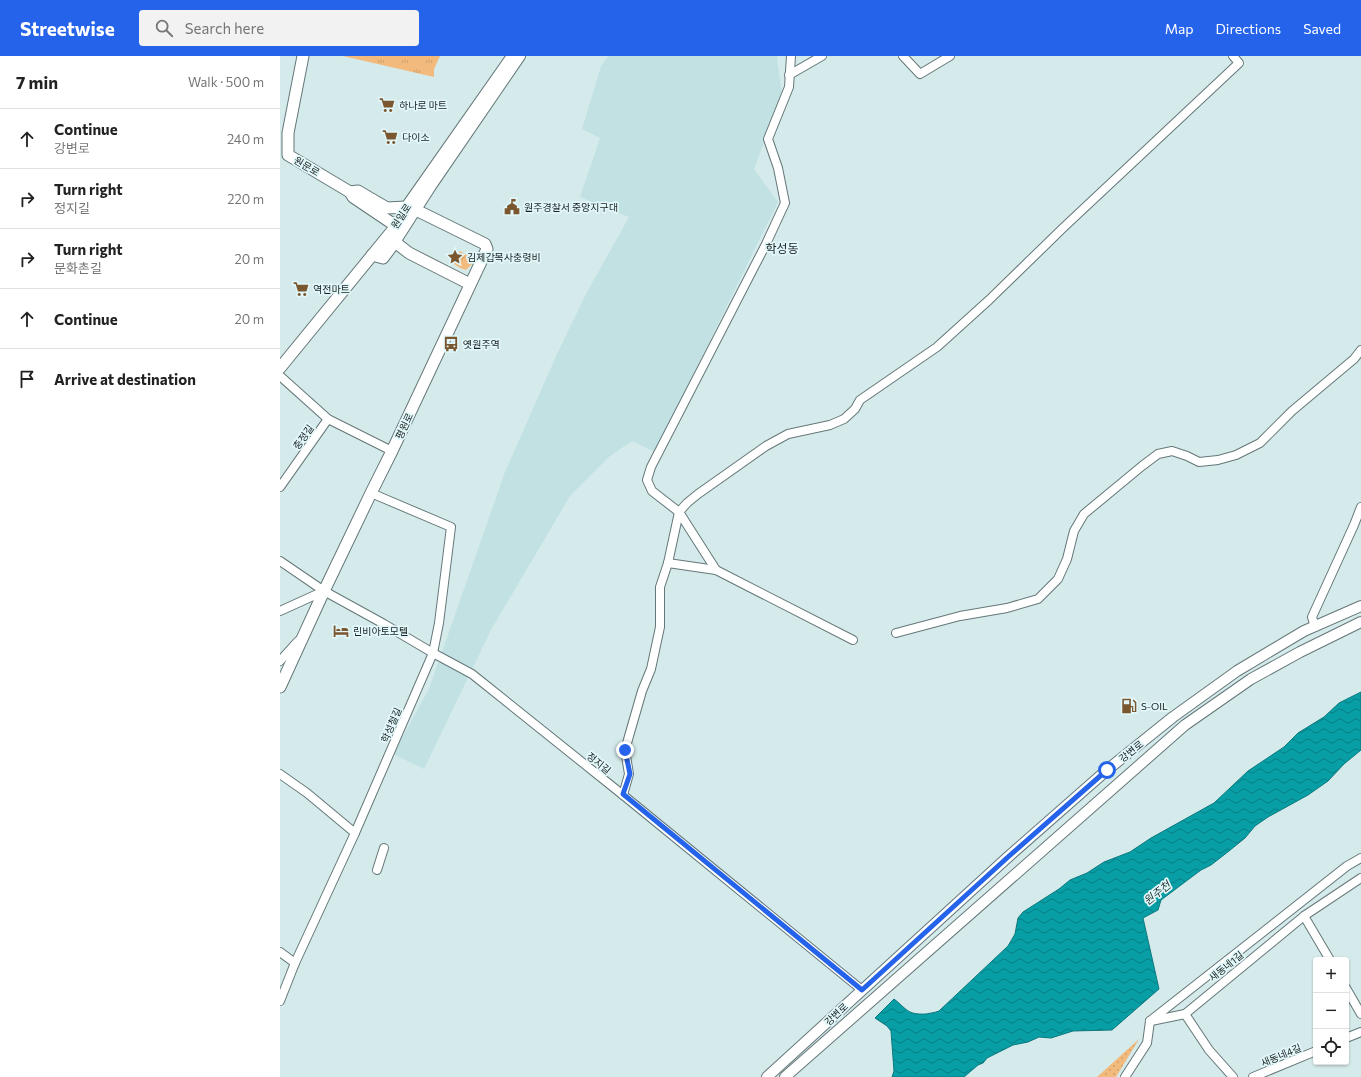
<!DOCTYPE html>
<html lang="en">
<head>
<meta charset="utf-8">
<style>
	:root { --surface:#fff; --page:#f2f2f2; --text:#222; --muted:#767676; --line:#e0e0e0; --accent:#2563eb }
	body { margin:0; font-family:Commissioner,"Noto Sans KR",sans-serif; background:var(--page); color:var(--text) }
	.controls { position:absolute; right:12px; bottom:12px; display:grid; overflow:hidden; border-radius:4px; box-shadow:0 1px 3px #0004 }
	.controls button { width:36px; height:36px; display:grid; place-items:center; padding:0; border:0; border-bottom:1px solid var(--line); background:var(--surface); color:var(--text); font:20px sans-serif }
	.stop { position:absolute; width:12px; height:12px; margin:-9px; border:3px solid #2563eb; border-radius:50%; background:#fff }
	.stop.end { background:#2563eb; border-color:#fff; box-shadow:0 1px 4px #0008 }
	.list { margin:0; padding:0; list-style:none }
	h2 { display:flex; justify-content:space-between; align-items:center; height:52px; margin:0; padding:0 16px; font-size:17px }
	h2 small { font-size:13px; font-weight:400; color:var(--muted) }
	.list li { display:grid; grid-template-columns:26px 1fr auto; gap:12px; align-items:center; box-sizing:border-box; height:60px; padding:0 16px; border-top:1px solid var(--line) }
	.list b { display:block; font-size:15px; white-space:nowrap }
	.list p { margin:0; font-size:13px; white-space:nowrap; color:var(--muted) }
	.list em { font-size:13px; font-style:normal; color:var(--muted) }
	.icon { flex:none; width:22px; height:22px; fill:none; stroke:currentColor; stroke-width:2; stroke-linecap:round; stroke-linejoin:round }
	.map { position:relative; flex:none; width:1081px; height:1021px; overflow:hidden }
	header { display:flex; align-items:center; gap:24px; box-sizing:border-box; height:56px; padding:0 20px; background:var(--accent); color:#fff }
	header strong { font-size:19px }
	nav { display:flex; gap:22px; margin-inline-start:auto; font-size:14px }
	.search { width:280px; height:36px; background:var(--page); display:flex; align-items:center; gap:10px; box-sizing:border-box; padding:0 14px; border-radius:4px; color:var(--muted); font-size:15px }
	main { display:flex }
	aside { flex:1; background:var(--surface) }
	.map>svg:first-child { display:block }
	.built { fill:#c2e1e2 }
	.grass { fill:url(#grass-tufts) }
	.forest { fill:url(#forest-crowns) }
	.park { fill:url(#park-dots) }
	.water { fill:url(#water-waves); stroke:#0c787d }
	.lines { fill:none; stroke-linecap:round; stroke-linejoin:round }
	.minor-casing { stroke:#657779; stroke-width:10 }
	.tertiary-casing { stroke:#657779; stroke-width:12 }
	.secondary-casing { stroke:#657779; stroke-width:13 }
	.minor { stroke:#fff; stroke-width:8 }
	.tertiary { stroke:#fff; stroke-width:10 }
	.secondary { stroke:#fff; stroke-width:11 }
	.route { stroke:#2563eb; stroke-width:5 }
	.labels { text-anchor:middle; stroke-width:3.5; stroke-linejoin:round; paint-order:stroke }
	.poi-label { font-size:10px; fill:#192021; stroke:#e2f7f9; text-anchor:start }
	.street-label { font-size:10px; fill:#192021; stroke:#e2f7f9 }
	.water-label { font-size:11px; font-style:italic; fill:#1b3031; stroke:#e2f7f9 }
	.quarter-label { font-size:12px; fill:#192021; stroke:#e2f7f9 }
</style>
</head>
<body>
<header>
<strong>Streetwise</strong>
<div class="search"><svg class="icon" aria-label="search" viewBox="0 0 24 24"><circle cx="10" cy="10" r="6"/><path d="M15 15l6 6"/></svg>Search here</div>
<nav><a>Map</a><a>Directions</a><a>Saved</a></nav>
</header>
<main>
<aside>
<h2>7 min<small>Walk · 500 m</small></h2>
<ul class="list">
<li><svg class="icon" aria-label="ahead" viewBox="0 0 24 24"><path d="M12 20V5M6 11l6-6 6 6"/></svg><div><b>Continue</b><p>강변로</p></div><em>240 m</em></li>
<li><svg class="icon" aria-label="right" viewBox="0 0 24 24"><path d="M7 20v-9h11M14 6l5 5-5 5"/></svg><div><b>Turn right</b><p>정지길</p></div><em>220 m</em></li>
<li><svg class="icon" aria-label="right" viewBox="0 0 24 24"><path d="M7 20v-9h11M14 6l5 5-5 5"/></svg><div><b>Turn right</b><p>문화촌길</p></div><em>20 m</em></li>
<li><svg class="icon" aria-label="ahead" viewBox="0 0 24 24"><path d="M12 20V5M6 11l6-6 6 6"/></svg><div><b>Continue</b></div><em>20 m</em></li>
<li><svg class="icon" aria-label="arrive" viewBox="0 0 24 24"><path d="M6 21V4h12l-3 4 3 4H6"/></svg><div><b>Arrive at destination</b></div></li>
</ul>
</aside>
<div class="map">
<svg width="1081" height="1021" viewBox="0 0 1081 1021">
	<defs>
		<pattern id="grass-tufts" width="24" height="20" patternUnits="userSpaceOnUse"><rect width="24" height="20" fill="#f2ba7c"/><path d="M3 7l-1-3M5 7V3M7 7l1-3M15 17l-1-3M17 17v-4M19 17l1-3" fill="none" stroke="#cfa06b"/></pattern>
		<pattern id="forest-crowns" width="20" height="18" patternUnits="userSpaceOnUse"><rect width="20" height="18" fill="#f2ba7c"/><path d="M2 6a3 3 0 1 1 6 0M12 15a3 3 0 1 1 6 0" fill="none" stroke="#cfa06b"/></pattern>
		<pattern id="park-dots" width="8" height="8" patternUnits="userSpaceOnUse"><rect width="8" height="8" fill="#f2ba7c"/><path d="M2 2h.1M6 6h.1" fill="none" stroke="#cfa06b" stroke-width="1.8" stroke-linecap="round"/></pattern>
		<pattern id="water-waves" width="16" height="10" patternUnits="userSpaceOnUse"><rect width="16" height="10" fill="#079ea5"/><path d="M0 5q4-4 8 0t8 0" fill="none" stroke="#078086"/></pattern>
	</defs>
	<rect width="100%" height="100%" fill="#d5eaeb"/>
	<path class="built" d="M 328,0 L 498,0 L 497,3 L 502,37 L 474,113 L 498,146 L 375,396 L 352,385 L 330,400 L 290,440 L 212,572 L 144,713 L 113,698 L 149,633 L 225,416 L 278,296 L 306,238 L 349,161 L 300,141 L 320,82 L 302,73 L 321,10 Z"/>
	<path class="grass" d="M 63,0 L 160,0 L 154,13 L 154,21 Z"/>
	<path class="forest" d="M 180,195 L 192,202 L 193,207 L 186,214 L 180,212 L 174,208 Z"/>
	<path class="park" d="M 859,983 L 836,1021 L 817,1021 Z"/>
	<path class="water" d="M 1081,636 L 1081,694 L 1064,708 L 1048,725 L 1028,739 L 988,761 L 975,770 L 965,782 L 949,795 L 931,809 L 921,814 L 881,844 L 878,854 L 863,862 L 879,933 L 832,974 L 793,975 L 771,982 L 759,981 L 748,986 L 733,989 L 707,1002 L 703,1007 L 698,1009 L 684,1021 L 612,1021 L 614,1015 L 611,975 L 607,970 L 595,962 L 614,943 C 627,953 627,959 646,958 C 650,957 654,957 659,955 L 728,890 L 735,878 L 738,862 L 743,856 L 779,833 L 790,824 L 807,817 L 824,806 L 850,796 L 871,782 L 934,747 L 968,715 L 1004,691 L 1018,677 L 1044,661 L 1059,647 Z"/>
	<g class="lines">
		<defs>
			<g id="minor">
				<path d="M 623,0 L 640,18 L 670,0"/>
				<path d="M 509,19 L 542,0"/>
				<path d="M 0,320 L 48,363 L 112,395"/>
				<path d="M 0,431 L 48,363"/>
				<path d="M 0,505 L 44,535 L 104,568 L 153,597 L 192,618 L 343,739 L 582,934"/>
				<path d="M 388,507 L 436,514 L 573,584"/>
				<path d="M 436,514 L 399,456 L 372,435 L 367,424 L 371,411 L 486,188 L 505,147 L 498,112 L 488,83 L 509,31 L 511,0"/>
				<path d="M 0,555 L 44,535"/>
				<path d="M 1035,571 L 1032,561 L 1074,469 L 1081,451"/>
				<path d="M 616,577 L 680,560 L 727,552 L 758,543 L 778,523 L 787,503 L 794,475 L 804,458 L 862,410 L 878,398 L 892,395 L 907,400 L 919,406 L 938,404 L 956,399 L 980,387 L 1012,355 L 1074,303 L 1081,294"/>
				<path d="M 0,605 L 18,585"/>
				<path d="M 0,718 L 27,737 L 75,777"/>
				<path d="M 343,739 L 349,718 L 345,694 L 362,635 L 371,613 L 380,571 L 380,531 L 388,507 L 399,456 L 407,447 L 418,438 L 486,390 L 508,378 L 550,369 L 564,363 L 575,353 L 580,344 L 657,291 L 709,244 L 784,171 L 959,7 L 953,0"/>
				<path d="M 97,814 L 104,792"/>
				<path d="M 1024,860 L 1050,904"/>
				<path d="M 0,896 L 15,907"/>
				<path d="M 1066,932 L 1081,958"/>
				<path d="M 0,945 L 15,907 L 75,777 L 153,597 L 159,567 L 171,471 L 91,437"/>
				<path d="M 905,958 L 929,994 L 953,1021"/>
				<path d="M 870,965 L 1067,810 L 1081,802"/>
				<path d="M 871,965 L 905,958 L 1024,860 L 1081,822"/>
				<path d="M 1066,982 L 1081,976"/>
				<path d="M 845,1021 L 867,987 L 870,965"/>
				<path d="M 973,1021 L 1036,995"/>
			</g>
			<g id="tertiary">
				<path d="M 115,178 L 116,170 L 126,151 L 232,0"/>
				<path d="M 115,186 L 151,130 L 240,0"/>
				<path d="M 487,1021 L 728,801 L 827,714 L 893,661 L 957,615 L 1024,575 L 1081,550"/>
				<path d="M 505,1021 L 905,669 L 971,623 L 1020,596 L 1081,566"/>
			</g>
			<g id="secondary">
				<path d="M 92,199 L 103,202 L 115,186 L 129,197 L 190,228"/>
				<path d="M 0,312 L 116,170 L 73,141 L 70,136 L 8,99 L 8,77 L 23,0"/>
				<path d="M 0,631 L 44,535 L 91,437 L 112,395 L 207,193 L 205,188 L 136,154 L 126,151 L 107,152 L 78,135 L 70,136"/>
			</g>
		</defs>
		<use href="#minor" class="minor-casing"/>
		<use href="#tertiary" class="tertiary-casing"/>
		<use href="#secondary" class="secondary-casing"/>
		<use href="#minor" class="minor"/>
		<use href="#tertiary" class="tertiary"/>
		<use href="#secondary" class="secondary"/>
	</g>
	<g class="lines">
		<path class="route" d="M 345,694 L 350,718 L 343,738 L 582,934 L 728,801 L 827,714"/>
	</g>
	<defs>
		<symbol id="supermarket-bare" viewBox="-9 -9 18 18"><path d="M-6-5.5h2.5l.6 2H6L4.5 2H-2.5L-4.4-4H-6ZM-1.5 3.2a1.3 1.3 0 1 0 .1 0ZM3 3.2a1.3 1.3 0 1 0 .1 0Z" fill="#7a572f" stroke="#e2f7f9" stroke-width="2.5" paint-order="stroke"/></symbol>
		<symbol id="civic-bare" viewBox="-9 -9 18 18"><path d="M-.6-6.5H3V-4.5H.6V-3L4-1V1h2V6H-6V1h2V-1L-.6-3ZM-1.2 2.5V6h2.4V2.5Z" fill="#7a572f" stroke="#e2f7f9" stroke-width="2.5" paint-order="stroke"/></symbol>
		<symbol id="sight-bare" viewBox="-9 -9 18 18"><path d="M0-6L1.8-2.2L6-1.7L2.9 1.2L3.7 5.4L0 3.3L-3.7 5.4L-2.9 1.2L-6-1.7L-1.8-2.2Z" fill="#7a572f" stroke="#e2f7f9" stroke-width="2.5" paint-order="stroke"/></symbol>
		<symbol id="bus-bare" viewBox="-9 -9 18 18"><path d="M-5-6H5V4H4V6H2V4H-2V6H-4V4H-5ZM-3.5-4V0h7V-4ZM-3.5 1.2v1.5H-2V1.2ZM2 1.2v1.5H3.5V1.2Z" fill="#7a572f" stroke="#e2f7f9" stroke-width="2.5" paint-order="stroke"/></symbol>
		<symbol id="hotel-bare" viewBox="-9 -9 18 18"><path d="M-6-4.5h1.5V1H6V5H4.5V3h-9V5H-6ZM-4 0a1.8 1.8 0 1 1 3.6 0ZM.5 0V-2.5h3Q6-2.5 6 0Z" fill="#7a572f" stroke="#e2f7f9" stroke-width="2.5" paint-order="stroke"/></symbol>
		<symbol id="fuel-bare" viewBox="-9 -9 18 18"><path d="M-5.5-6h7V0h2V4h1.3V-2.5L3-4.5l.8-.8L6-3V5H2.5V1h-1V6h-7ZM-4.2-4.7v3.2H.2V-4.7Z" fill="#7a572f" stroke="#e2f7f9" stroke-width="2.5" paint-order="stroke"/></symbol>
	</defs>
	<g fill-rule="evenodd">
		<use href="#supermarket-bare" x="96" y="38" width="22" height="22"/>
		<use href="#supermarket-bare" x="99" y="70" width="22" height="22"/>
		<use href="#civic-bare" x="221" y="140" width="22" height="22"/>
		<use href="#sight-bare" x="164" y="190" width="22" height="22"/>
		<use href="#supermarket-bare" x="10" y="222" width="22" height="22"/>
		<use href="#bus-bare" x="160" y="277" width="22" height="22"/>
		<use href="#hotel-bare" x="50" y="564" width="22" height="22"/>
		<use href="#fuel-bare" x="838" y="639" width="22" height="22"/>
	</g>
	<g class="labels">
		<g class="poi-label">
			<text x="119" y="53">하나로 마트</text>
			<text x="122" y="85">다이소</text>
			<text x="244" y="155">원주경찰서 중앙지구대</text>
			<text x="187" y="205">김제갑목사충령비</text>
			<text x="33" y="237">역전마트</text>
			<text x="183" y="292">옛원주역</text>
			<text x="73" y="579">린비아토모텔</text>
			<text x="861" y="654">S-OIL</text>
		</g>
		<g class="street-label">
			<text transform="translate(27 110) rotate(30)" y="4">원문로</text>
			<text transform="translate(121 160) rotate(-57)" y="4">원일로</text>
			<text transform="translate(124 370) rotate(-65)" y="4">평원로</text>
			<text transform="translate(23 381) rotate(-55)" y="4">충정길</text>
			<text transform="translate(111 669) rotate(-67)" y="4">학성철길</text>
			<text transform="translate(851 695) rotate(-38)" y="4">강변로</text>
			<text transform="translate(319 707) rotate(39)" y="4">정지길</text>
			<text transform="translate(946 910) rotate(-39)" y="4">새동네1길</text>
			<text transform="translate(556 958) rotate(-43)" y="4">강변로</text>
			<text transform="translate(1001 999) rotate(-23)" y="4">새동네4길</text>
		</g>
		<g class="water-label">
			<text transform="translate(877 837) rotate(-38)" y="4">원주천</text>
		</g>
		<g class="quarter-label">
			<text x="502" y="197">학성동</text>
		</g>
	</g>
</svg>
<div class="controls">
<button>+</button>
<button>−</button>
<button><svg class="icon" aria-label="locate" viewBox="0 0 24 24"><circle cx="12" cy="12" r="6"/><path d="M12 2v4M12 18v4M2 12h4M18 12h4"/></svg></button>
</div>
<div class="stop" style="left:827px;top:714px"></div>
<div class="stop end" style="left:345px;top:694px"></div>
</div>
</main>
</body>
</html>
